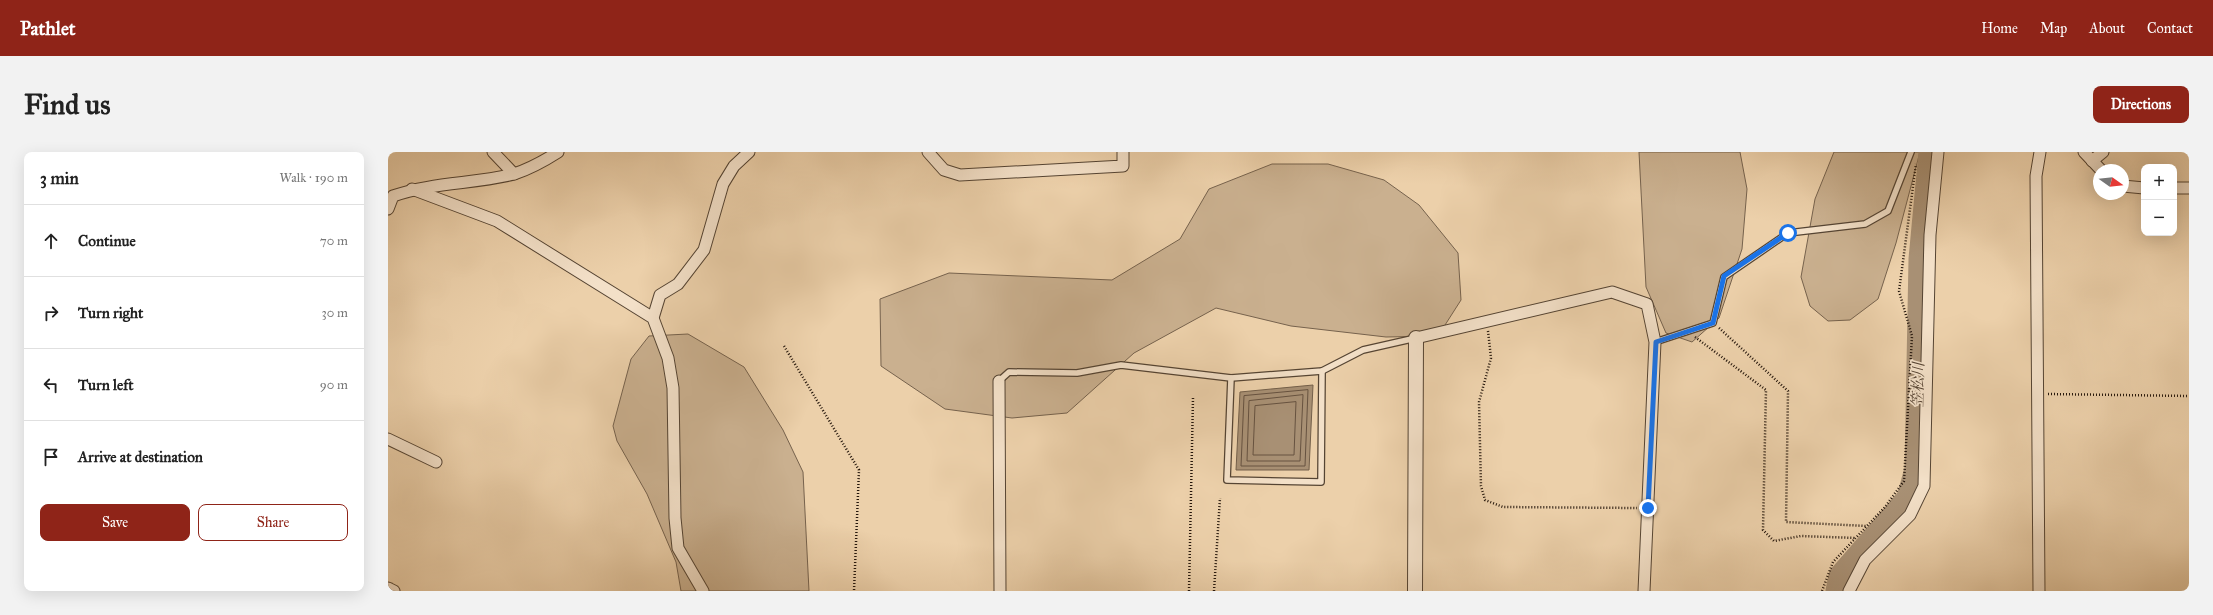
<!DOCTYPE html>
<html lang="en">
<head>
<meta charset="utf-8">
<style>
	:root { --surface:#fff; --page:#f2f2f2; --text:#222; --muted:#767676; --line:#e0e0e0; --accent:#8f2418 }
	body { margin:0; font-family:"IM FELL Great Primer","Noto Serif JP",serif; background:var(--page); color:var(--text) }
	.controls { position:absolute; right:12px; top:12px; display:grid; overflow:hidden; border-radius:8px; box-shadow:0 4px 16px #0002 }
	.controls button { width:36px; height:36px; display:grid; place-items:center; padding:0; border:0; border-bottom:1px solid var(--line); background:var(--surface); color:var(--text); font:20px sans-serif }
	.compass { position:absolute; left:1705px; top:12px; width:36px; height:36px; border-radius:50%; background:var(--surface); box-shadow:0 4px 16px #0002; rotate:105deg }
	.stop { position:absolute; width:12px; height:12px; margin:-9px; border:3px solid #1a73e8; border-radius:50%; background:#fff }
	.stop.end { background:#1a73e8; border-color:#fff; box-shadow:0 1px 4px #0008 }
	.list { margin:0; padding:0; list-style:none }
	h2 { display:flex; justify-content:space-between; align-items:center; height:52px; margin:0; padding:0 16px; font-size:17px }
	h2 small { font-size:13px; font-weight:400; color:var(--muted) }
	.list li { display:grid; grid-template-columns:26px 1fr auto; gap:12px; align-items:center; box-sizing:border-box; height:72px; padding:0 16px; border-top:1px solid var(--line) }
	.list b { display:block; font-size:15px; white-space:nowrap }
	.list em { font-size:13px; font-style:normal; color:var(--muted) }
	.actions { display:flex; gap:8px; padding:12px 16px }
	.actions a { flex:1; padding:9px 0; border:1px solid var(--accent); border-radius:8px; text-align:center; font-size:14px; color:var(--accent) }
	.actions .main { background:var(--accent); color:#fff }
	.icon { flex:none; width:22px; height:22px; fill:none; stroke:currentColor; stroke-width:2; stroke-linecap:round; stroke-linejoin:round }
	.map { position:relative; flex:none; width:1801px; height:439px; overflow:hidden; border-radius:8px }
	header { display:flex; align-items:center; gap:24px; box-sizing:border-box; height:56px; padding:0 20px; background:var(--accent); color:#fff }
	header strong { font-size:19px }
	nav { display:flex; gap:22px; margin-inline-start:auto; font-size:14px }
	.intro { display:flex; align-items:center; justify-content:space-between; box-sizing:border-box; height:96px; padding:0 24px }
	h1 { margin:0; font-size:28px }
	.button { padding:10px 18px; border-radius:8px; background:var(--accent); color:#fff; font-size:14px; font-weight:700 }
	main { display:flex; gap:24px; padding:0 24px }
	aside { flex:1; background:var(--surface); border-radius:8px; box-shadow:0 4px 16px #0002 }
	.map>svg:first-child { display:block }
	.green { fill:#cab08f; stroke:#76624d }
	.water { fill:#a89074; stroke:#735f4a }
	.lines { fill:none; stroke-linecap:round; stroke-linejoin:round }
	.shore { stroke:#665240; stroke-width:1 }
	.river { stroke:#a89074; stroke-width:23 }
	.service-casing { stroke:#543; stroke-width:8 }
	.minor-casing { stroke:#543; stroke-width:13 }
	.tertiary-casing { stroke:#543; stroke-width:16 }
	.path { stroke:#23150b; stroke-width:2.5; stroke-dasharray:1 2; stroke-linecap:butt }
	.service { stroke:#f3e0c8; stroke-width:5.5 }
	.minor { stroke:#f3e0c8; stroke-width:11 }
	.tertiary { stroke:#f3e0c8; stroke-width:14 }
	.route { stroke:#1a73e8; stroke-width:5 }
	.labels { text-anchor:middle; stroke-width:3.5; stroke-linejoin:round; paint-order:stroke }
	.water-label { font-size:15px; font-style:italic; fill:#584635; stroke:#f3e0c8 }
</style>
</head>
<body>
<header>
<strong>Pathlet</strong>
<nav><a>Home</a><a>Map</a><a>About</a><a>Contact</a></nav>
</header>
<div class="intro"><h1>Find us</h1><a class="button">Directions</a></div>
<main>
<aside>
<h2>3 min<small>Walk · 190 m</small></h2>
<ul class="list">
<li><svg class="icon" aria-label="ahead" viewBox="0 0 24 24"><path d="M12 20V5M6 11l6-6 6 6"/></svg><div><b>Continue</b></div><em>70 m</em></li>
<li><svg class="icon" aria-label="right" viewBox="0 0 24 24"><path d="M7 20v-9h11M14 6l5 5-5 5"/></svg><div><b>Turn right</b></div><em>30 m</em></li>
<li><svg class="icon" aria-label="left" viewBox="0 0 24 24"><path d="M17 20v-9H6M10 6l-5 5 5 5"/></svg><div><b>Turn left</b></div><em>90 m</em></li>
<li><svg class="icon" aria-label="arrive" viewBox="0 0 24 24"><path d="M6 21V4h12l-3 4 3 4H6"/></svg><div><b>Arrive at destination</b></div></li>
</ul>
<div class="actions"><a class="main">Save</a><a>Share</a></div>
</aside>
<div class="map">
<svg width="1801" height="439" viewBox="0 0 1801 439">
	<rect width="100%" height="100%" fill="#ecd0aa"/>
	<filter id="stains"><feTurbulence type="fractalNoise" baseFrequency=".005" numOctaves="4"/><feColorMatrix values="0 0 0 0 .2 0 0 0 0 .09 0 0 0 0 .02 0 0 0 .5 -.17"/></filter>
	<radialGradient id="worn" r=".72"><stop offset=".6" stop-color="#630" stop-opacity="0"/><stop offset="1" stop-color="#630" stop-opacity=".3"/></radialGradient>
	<g class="green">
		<path d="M 1251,0 L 1352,0 L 1359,37 L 1354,97 L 1331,166 L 1304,190 L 1278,181 L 1258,135 Z"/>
		<path d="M 1446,0 L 1532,0 L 1508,91 L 1490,147 L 1462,168 L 1440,169 L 1422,154 L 1413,125 L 1427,47 Z"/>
		<path d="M 884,12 L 940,12 L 996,28 L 1031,53 L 1070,101 L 1073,148 L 1050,184 L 998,185 L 903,174 L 828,156 L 746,201 L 679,261 L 624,266 L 557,257 L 493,214 L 492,147 L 561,121 L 724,128 L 792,87 L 821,37 Z"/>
		<path d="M 300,182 L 356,215 L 395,278 L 415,320 L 421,439 L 293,439 L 288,410 L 259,342 L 229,289 L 225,274 L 243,207 L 261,184 Z"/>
	</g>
	<path class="water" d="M 925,233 L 921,318 L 848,318 L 852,240 Z"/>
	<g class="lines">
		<g class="shore">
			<path d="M 920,238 L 917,314 L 853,314 L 856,244 Z"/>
			<path d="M 915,243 L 912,309 L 859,309 L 861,249 Z"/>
			<path d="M 908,250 L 906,303 L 865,303 L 867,254 Z"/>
		</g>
		<path class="river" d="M 1449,439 L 1452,424 L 1520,346 L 1528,317 L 1532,107 L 1542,0"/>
		<defs>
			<g id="service">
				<path d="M 1267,190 L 1325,171 L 1336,125 L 1400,81 L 1477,72 L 1500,59 L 1523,0"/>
				<path d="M 843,226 L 839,328 L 933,330 L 934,219"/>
				<path d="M 611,229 L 621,220 L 689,221 L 733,213 L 843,226 L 934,219 L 975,198 L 1028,186"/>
			</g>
			<g id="minor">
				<path d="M 105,0 L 126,22"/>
				<path d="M 540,0 L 556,18 L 572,23 L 735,14 L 735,0"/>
				<path d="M 1696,0 L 1713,18"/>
				<path d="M 1704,9 L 1715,0"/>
				<path d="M 1735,34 L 1756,36"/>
				<path d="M 1786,36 L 1801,36"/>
				<path d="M 24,37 L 109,69 L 265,166 L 280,206 L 285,236 L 287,366 L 290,396 L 315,439"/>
				<path d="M 0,57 L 5,44 C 45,30 87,32 126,22 C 141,17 156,9 170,0"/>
				<path d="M 265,166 L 272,143 L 290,132 L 316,98 L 335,32 L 346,14 L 361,0"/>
				<path d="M 1028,186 L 1224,140 L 1259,152 L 1267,190 L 1256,439"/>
				<path d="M 611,229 L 612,439"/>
				<path d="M 0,287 L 48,310"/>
				<path d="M 0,436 L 6,439"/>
				<path d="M 1461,439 L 1477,408 L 1522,363 L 1536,334 L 1542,83 L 1550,0"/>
				<path d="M 1651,439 L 1648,24 L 1652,0"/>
			</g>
			<path id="tertiary" d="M 1027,439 L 1028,186"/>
		</defs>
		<use href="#service" class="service-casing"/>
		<use href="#minor" class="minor-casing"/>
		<use href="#tertiary" class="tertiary-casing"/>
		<g class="path">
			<path d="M 1331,176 L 1400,239 L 1398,370 L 1478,374"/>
			<path d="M 1100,179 L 1103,206 L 1091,250 L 1093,334 L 1097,348 L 1115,355 L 1249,356"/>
			<path d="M 1307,185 L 1378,238 L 1375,378 L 1386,389 L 1413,384 L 1468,386"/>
			<path d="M 396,194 L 471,318 L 466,439"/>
			<path d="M 1660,242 L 1801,244"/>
			<path d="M 801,439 L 805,246"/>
			<path d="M 826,439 L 832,346"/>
			<path d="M 1434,439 L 1445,410 L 1497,355 L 1516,329 L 1524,184 L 1511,139 L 1528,12"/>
		</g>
		<use href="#service" class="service"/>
		<use href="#minor" class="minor"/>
		<use href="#tertiary" class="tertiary"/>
	</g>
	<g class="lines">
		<path class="route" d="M 1260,356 L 1268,190 L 1325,171 L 1336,124 L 1400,81"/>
	</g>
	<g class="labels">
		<g class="water-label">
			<text transform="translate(1530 233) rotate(-89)" y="5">笠松川</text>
		</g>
	</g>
	<rect width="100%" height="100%" filter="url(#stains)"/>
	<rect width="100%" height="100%" fill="url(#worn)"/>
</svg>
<div class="controls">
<button>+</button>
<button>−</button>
</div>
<svg class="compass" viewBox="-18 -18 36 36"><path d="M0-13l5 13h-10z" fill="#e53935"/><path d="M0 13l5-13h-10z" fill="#767676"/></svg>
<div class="stop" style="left:1400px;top:81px"></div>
<div class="stop end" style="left:1260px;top:356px"></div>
</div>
</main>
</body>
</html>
